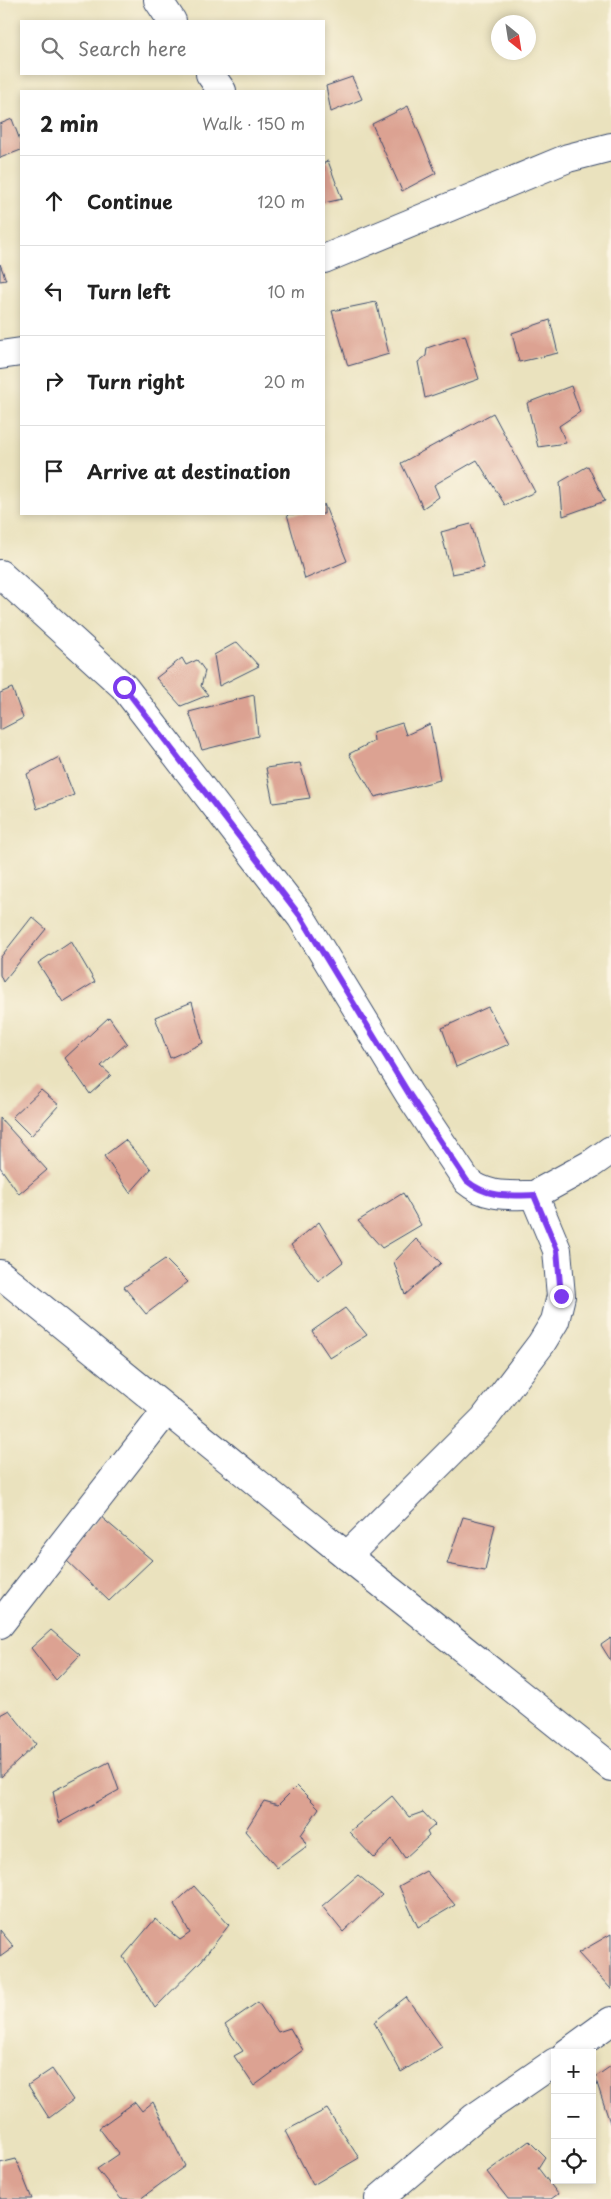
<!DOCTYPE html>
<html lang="en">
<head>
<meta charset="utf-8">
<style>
	:root { --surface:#fff; --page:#f2f2f2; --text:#222; --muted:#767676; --line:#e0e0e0 }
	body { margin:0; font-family:"Playpen Sans",sans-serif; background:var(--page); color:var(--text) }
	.controls { position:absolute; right:15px; bottom:15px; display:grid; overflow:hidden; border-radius:0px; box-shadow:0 2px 8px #0003 }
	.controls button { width:45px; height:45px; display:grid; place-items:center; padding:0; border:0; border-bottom:1px solid var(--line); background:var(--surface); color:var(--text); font:25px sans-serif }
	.compass { position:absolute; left:491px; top:15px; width:45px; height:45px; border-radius:50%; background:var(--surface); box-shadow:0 2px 8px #0003; rotate:150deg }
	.stop { position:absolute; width:15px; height:15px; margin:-11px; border:4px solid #7c3aed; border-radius:50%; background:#fff }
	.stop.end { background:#7c3aed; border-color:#fff; box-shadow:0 1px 5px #0008 }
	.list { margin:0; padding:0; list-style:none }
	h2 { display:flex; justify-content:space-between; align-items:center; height:65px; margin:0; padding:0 20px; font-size:21px }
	h2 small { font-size:16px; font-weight:400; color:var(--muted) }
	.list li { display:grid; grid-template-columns:32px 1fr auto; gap:15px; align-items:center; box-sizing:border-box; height:90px; padding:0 20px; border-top:1px solid var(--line) }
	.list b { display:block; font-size:19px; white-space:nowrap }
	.list em { font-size:16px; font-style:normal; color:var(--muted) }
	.icon { flex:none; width:28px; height:28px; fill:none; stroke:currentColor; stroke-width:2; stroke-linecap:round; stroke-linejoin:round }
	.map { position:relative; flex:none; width:611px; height:2199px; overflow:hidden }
	.search { position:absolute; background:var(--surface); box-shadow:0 2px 8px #0003; left:20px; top:20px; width:305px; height:55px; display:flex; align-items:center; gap:12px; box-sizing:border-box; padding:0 18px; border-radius:0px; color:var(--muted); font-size:19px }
	.panel { position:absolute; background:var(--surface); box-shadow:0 2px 8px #0003; left:20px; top:90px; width:305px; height:425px; border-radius:0px }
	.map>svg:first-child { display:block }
	.building { fill:#dca292 }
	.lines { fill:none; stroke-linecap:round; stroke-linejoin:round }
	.street-casing { stroke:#3a4a6c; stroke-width:30 }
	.street { stroke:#fff; stroke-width:28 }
	.route { stroke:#7c3aed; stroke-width:6 }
</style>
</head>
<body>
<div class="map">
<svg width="611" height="2199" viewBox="0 0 611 2199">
	<rect width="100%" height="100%" fill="#fcf5e5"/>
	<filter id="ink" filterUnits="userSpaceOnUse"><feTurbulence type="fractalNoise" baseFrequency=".02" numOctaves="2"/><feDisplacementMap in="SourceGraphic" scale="10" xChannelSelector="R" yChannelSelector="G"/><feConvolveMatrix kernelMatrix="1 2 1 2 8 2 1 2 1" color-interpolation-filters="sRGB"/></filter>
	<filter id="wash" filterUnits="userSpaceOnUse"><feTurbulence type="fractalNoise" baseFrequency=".0096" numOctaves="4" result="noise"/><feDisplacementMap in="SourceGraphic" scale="20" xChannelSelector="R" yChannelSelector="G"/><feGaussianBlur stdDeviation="1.12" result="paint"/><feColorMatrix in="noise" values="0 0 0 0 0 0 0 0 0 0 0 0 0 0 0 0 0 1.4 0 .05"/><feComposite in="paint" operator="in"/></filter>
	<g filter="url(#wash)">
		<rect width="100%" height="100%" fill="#eae2be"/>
		<g id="blocks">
			<g class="building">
				<path d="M 352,77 L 362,99 L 331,112 L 326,86 Z"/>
				<path d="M 408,106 L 436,173 L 402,191 L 372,124 Z"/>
				<path d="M 12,119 L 21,143 L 21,150 L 0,158 L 0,124 Z"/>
				<path d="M 328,161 L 342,199 L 324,203 L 324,162 Z"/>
				<path d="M 0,264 L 6,280 L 0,281 Z"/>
				<path d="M 376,302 L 389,354 L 348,366 L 332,311 Z"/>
				<path d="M 550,320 L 558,353 L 519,362 L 512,333 Z"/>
				<path d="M 465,335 L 479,379 L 425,398 L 418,362 L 426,356 L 427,348 Z"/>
				<path d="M 571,386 L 580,412 L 559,426 L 566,443 L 538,447 L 527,403 Z"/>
				<path d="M 493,413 L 535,492 L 505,505 L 477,460 L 434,485 L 439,497 L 423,508 L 401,463 Z"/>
				<path d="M 588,466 L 605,501 L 563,516 L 560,482 Z"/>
				<path d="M 324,504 L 347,561 L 305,579 L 287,514 L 324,514 Z"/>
				<path d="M 471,524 L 484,568 L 452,574 L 441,532 Z"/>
				<path d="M 237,642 L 259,666 L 219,686 L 214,655 Z"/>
				<path d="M 182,658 L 186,665 L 197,660 L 205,671 L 201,686 L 208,695 L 181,706 L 156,678 Z"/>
				<path d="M 12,688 L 23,718 L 0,730 L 0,693 Z"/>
				<path d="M 254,695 L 258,736 L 202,750 L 189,712 Z"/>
				<path d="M 402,723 L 406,735 L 430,724 L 440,780 L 375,797 L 349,754 L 374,741 L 373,732 Z"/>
				<path d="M 59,757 L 74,795 L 37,809 L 27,774 Z"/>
				<path d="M 300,763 L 310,798 L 273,803 L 266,768 Z"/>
				<path d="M 32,917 L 46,929 L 3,982 L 0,975 L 0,958 Z"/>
				<path d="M 71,941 L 95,982 L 63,1002 L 38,963 Z"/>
				<path d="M 192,1002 L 203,1043 L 170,1058 L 155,1017 Z"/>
				<path d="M 488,1007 L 509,1044 L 456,1067 L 442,1028 Z"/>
				<path d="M 109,1017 L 127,1043 L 101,1066 L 111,1075 L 90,1094 L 65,1058 Z"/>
				<path d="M 41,1090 L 59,1105 L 31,1136 L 12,1117 Z"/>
				<path d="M 0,1118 L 47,1170 L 19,1194 L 0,1167 Z"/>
				<path d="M 125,1140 L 151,1169 L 130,1193 L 104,1156 Z"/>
				<path d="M 403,1193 L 421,1225 L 382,1248 L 358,1221 Z"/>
				<path d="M 319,1222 L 343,1262 L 318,1281 L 291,1245 Z"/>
				<path d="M 416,1239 L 441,1263 L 405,1295 L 394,1262 Z"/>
				<path d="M 165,1259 L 188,1282 L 146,1314 L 124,1287 Z"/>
				<path d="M 345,1308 L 367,1335 L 330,1358 L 312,1331 Z"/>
				<path d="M 100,1516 L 152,1560 L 109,1601 L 66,1560 Z"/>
				<path d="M 463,1517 L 495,1525 L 485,1571 L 447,1564 Z"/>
				<path d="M 51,1630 L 80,1655 L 56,1680 L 31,1648 Z"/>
				<path d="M 611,1638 L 611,1661 L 601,1645 Z"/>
				<path d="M 9,1710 L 36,1744 L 1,1777 L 0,1715 Z"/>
				<path d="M 109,1762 L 119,1790 L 59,1823 L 53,1791 Z"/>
				<path d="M 297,1786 L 319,1808 L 301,1835 L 307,1846 L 277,1868 L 245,1831 L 264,1801 L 278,1805 Z"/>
				<path d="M 392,1796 L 409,1817 L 423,1812 L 435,1825 L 427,1832 L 429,1836 L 405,1858 L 392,1839 L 374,1858 L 349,1832 Z"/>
				<path d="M 426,1871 L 455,1905 L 418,1927 L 399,1886 Z"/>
				<path d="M 358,1875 L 382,1895 L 343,1932 L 322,1906 Z"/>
				<path d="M 194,1886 L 229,1925 L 202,1960 L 155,2008 L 123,1957 L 155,1919 L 180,1940 L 190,1933 L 174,1904 Z"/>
				<path d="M 0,1930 L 14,1947 L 0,1957 Z"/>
				<path d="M 611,1934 L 611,1989 L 578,1953 Z"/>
				<path d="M 406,1997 L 442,2047 L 401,2072 L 374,2022 Z"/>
				<path d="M 258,2002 L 278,2032 L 290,2028 L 303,2050 L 254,2086 L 234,2056 L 243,2051 L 225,2025 Z"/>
				<path d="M 611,2066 L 611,2126 L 595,2077 Z"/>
				<path d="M 52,2069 L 73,2100 L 49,2118 L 28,2085 Z"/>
				<path d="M 135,2102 L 142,2111 L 153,2102 L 185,2166 L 140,2199 L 121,2199 L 97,2169 L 119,2154 L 99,2128 Z"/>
				<path d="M 327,2109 L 359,2158 L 313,2185 L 285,2131 Z"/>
				<path d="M 529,2141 L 545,2157 L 538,2168 L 558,2194 L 551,2199 L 508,2199 L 487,2172 Z"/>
				<path d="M 16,2159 L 32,2199 L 0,2199 L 0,2163 Z"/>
			</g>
		</g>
	</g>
	<g filter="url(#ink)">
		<use href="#blocks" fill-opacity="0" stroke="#3a4a6c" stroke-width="1"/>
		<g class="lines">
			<defs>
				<g id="street">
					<path d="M 158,0 L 172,21"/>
					<path d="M 210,74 L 222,91"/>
					<path d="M 324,259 L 568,158 L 611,147"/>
					<path d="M 0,355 L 21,352"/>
					<path d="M 0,574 L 124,687 L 301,917 L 409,1094 L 467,1181 C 487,1198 510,1195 534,1195"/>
					<path d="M 0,1274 L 347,1556 L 611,1767"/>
					<path d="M 347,1556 L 484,1419 L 541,1344 L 555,1321 L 561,1296 L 557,1250 L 534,1195 L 591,1164 L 611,1150"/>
					<path d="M 0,1624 L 167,1410"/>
					<path d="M 567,2053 L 611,2021"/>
					<path d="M 379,2199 L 475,2117 L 555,2062"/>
				</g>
			</defs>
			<use href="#street" class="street-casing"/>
			<use href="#street" class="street"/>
		</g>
	</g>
	<g class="lines" filter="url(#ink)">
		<path class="route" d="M 124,687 L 301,917 L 409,1094 L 467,1181 C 487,1198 510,1196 534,1195 L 557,1250 L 561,1296"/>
	</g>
</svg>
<div class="controls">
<button>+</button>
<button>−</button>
<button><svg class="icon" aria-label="locate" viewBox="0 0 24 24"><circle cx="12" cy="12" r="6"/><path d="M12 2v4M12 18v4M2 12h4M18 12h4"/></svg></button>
</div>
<svg class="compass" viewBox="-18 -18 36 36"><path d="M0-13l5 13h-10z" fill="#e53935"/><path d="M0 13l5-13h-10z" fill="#767676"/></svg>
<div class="stop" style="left:124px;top:687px"></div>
<div class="stop end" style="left:561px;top:1296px"></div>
<div class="search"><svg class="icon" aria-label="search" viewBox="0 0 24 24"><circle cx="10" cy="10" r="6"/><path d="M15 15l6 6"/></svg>Search here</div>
<section class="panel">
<h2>2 min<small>Walk · 150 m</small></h2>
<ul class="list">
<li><svg class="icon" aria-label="ahead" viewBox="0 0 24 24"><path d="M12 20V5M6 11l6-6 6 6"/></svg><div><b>Continue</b></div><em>120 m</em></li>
<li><svg class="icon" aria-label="left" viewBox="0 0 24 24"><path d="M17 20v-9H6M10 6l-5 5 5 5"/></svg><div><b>Turn left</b></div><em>10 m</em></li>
<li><svg class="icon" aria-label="right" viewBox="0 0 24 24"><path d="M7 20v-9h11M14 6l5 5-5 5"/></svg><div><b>Turn right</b></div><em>20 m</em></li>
<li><svg class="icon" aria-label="arrive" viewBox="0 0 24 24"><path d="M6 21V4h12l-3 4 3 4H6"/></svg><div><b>Arrive at destination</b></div></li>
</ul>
</section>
</div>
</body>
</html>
